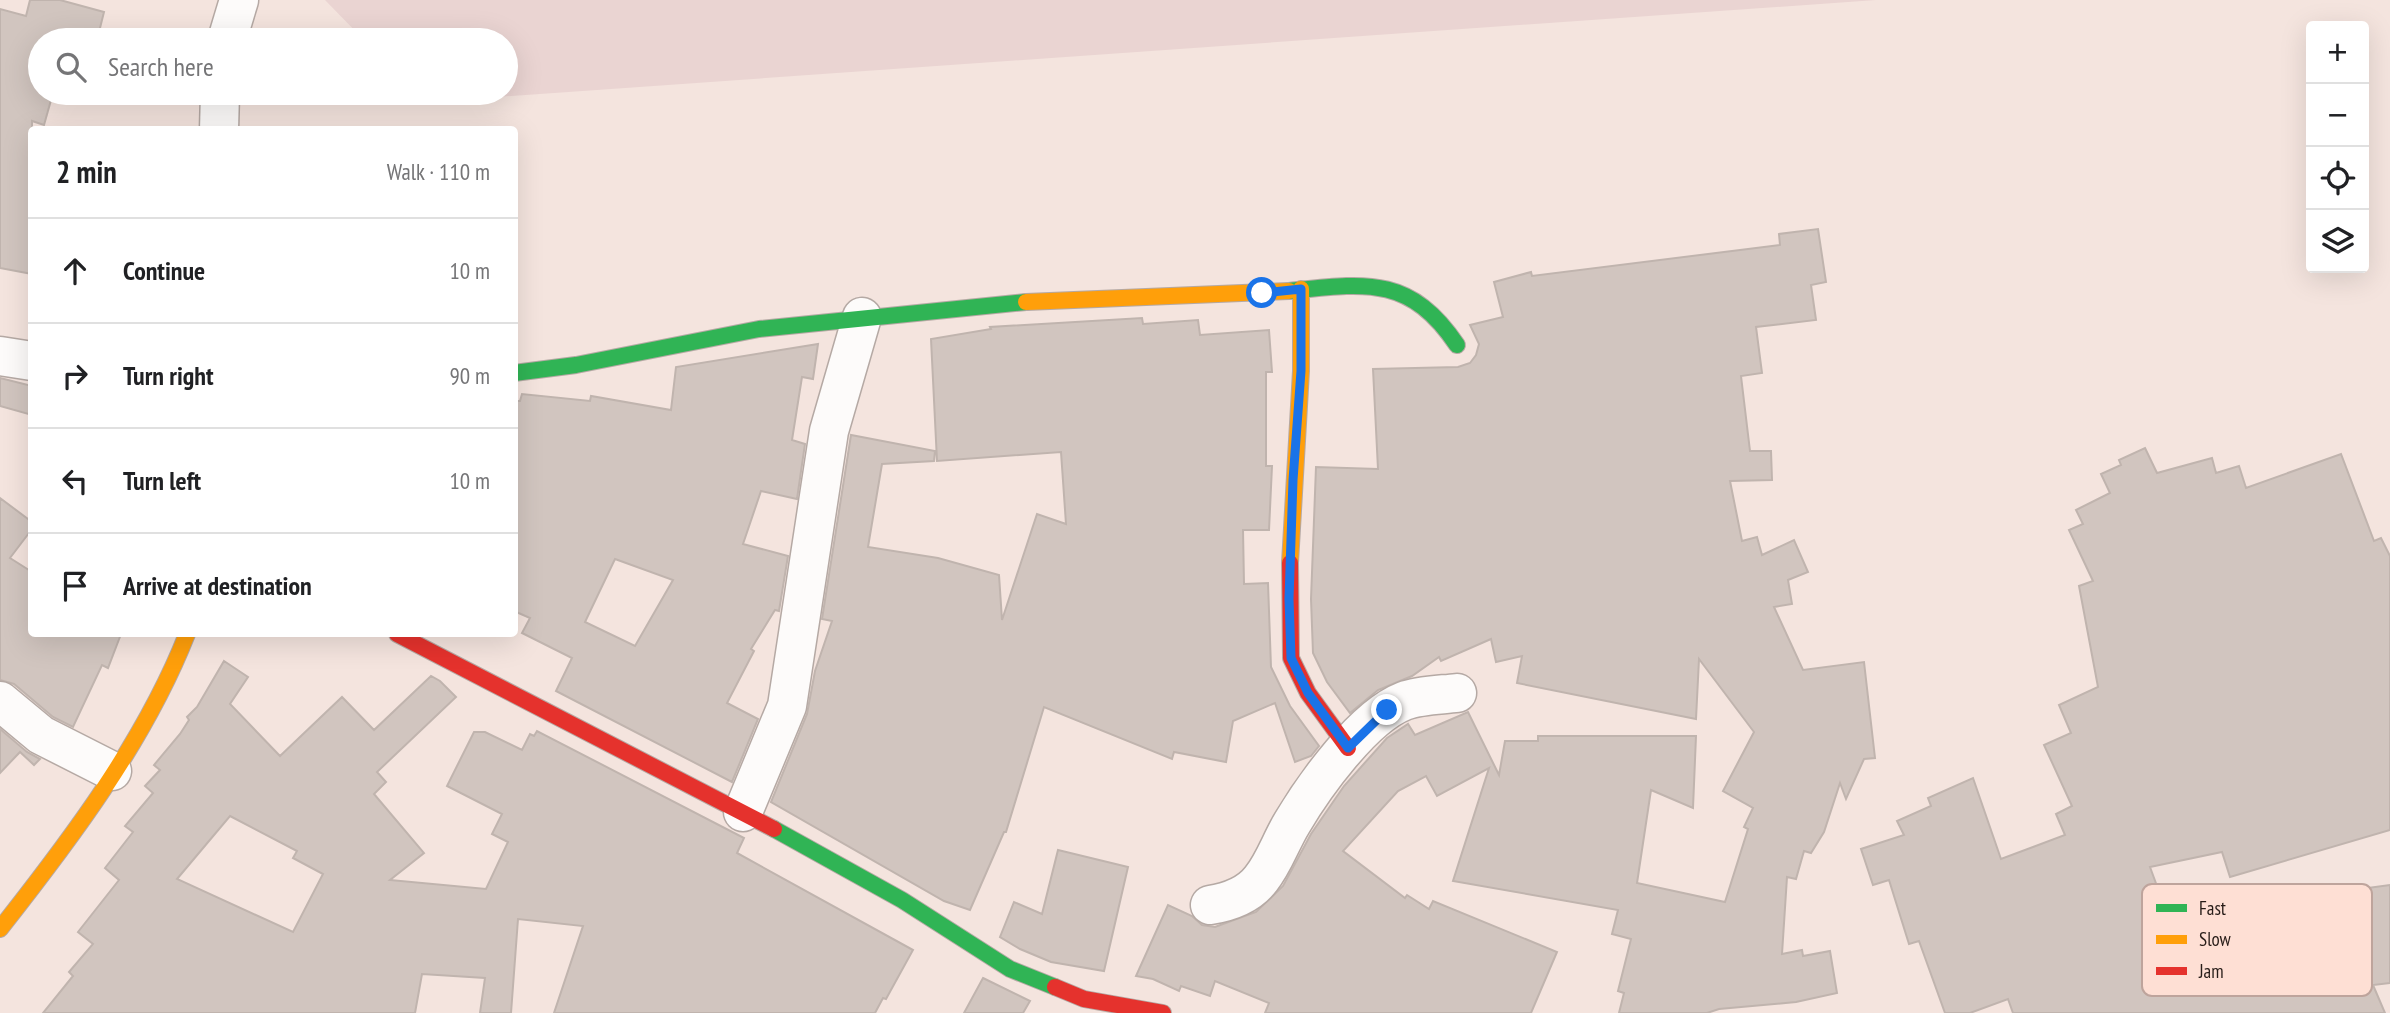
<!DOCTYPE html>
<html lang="en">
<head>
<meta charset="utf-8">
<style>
	:root { --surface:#fff; --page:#f2f2f2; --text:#202124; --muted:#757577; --line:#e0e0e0 }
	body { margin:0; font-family:"PT Sans Narrow",sans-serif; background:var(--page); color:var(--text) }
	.controls { position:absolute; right:21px; top:21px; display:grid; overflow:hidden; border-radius:7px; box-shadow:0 7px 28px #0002 }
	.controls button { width:63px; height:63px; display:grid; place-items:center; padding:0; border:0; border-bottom:2px solid var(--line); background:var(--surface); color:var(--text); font:35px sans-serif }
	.stop { position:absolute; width:21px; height:21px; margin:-16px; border:5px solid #1a73e8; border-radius:50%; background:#fff }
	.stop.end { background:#1a73e8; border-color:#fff; box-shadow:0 2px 7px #0008 }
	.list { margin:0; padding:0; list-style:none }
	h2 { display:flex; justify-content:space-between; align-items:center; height:91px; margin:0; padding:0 28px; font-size:30px }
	h2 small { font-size:23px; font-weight:400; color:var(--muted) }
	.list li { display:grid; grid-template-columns:46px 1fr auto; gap:21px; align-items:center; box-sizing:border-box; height:105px; padding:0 28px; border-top:2px solid var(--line) }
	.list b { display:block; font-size:26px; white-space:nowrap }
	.list em { font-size:23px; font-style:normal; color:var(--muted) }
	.icon { flex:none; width:38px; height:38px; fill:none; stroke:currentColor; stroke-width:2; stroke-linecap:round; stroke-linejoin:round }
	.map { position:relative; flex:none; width:2390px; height:1013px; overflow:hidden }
	.search { position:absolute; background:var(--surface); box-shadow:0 7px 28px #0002; left:28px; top:28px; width:490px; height:77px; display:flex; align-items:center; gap:18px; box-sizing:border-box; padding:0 24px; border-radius:38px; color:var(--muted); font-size:26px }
	.panel { position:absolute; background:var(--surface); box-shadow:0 7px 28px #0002; left:28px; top:126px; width:490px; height:511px; border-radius:7px }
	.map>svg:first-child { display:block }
	.industrial { fill:#ead4d2 }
	.building { fill:#d1c5bf; stroke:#c0b4ae; stroke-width:2; fill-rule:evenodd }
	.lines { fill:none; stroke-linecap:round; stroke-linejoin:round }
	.street-casing { stroke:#b5a9a4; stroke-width:41 }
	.fast-casing { stroke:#b5a9a4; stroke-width:18 }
	.slow-casing { stroke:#b5a9a4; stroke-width:18 }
	.jam-casing { stroke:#b5a9a4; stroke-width:18 }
	.street { stroke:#fdfbfa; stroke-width:38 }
	.fast { stroke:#30b455; stroke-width:16 }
	.slow { stroke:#ff9f0a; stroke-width:16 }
	.jam { stroke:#e5322d; stroke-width:16 }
	.route { stroke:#1a73e8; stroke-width:9 }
	.key { fill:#fedfd4; stroke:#bea49c; stroke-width:2 }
	.key-label { font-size:19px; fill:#271c18 }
</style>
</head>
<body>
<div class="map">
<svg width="2390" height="1013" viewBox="0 0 2390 1013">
	<rect width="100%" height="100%" fill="#f4e4de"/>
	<path class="industrial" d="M 325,0 L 1876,0 L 425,102 L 416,93 L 506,93 L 506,40 L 364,40 Z"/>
	<g class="building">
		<path d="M 30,0 L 60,0 L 104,12 L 97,40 L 40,40 L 40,93 L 53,93 L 44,125 L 32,121 L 32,274 L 0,268 L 0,9 L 26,16 Z"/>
		<path d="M 1818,229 L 1826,282 L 1811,285 L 1816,320 L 1756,327 L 1762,373 L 1741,376 L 1750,451 L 1771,451 L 1772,480 L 1730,481 L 1742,541 L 1757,537 L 1762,555 L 1794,540 L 1808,572 L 1788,580 L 1792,604 L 1774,607 L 1803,670 L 1864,662 L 1875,758 L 1864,759 L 1846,799 L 1840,783 L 1824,832 L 1811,853 L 1804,851 L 1796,879 L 1787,877 L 1782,954 L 1802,950 L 1803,956 L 1830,951 L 1837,993 L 1796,1002 L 1719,1009 L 1707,1013 L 1619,1013 L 1624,993 L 1618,991 L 1631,939 L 1612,934 L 1618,910 L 1453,881 L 1489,768 L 1437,796 L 1426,776 L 1398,791 L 1343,851 L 1405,898 L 1407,895 L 1429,909 L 1433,901 L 1557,952 L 1531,1013 L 1265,1013 L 1269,1003 L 1215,981 L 1210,996 L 1181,986 L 1179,991 L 1153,979 L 1136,976 L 1168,905 L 1192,916 L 1202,925 L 1215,927 L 1256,912 L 1283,886 L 1311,834 L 1344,786 L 1387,738 L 1408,724 L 1415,735 L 1468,712 L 1499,775 L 1505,741 L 1538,741 L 1538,736 L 1696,736 L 1693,808 L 1651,790 L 1637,883 L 1725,902 L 1748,829 L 1744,827 L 1753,808 L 1723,791 L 1754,732 L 1699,659 L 1696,719 L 1517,683 L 1522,656 L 1496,662 L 1491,639 L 1441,661 L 1439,657 L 1412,676 L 1378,690 L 1350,713 L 1327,682 L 1313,653 L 1311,599 L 1316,467 L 1378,469 L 1373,369 L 1458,367 L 1470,363 L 1476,355 L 1479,344 L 1470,325 L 1503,317 L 1494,282 L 1531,272 L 1532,276 L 1780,245 L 1779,234 Z"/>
		<path d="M 1142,318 L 1143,324 L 1198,320 L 1200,335 L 1269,330 L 1272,372 L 1266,372 L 1266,466 L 1272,466 L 1269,530 L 1243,530 L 1244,584 L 1268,583 L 1271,667 L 1290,706 L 1319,746 L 1311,756 L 1295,762 L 1275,703 L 1233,721 L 1226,762 L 1174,752 L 1172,759 L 1044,707 L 1006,832 L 1004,832 L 970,910 L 944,901 L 771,802 L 807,714 L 815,671 L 832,621 L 822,619 L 851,435 L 935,451 L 934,461 L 882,464 L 868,547 L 938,558 L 999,575 L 1002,620 L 1037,514 L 1066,524 L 1061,452 L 937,461 L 931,339 L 991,329 L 990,327 Z"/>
		<path d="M 818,344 L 813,379 L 802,377 L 792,440 L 805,444 L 797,499 L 761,491 L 743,544 L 788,556 L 779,611 L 775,610 L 751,649 L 754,651 L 727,703 L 758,719 L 732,782 L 556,691 L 572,658 L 522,633 L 530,618 L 514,611 L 514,401 L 520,401 L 522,394 L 590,401 L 591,396 L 671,410 L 676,367 ZM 615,559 L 673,580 L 635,646 L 585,622 Z"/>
		<path d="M 0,378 L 32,386 L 32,415 L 0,406 Z"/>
		<path d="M 2145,448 L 2157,473 L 2212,458 L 2216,473 L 2239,466 L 2246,488 L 2341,454 L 2374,541 L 2381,538 L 2390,556 L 2390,830 L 2230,877 L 2222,852 L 2150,867 L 2172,927 L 2233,906 L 2390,885 L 2390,983 L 2373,985 L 2385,1013 L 2013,1013 L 2008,999 L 1970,1013 L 1945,1013 L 1919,941 L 1909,944 L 1889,880 L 1873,885 L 1861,849 L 1904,835 L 1897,821 L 1931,806 L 1928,798 L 1973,778 L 2001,859 L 2065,835 L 2056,814 L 2072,806 L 2044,745 L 2071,733 L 2059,705 L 2098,687 L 2079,586 L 2093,581 L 2069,530 L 2083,524 L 2076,510 L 2110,493 L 2101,474 L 2121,465 L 2119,460 Z"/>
		<path d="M 0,498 L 32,522 L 32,529 L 10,558 L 32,572 L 32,634 L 121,634 L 108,668 L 102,665 L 73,727 L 53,717 L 14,684 L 0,680 Z"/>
		<path d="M 224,661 L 248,677 L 230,704 L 280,756 L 342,697 L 374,730 L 431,676 L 440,681 L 456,697 L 377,772 L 386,782 L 374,794 L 424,853 L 390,880 L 486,889 L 508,842 L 492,834 L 502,814 L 447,786 L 474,732 L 485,732 L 522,750 L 530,734 L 534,736 L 537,731 L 744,838 L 737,853 L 913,950 L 886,999 L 883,998 L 875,1013 L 554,1013 L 583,926 L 518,919 L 511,1013 L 480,1013 L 485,978 L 422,974 L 415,1013 L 43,1013 L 73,976 L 69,972 L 93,944 L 78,932 L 119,880 L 105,868 L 133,832 L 125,826 L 153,793 L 145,786 L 160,770 L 154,765 L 180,734 L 189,720 L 187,717 L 197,707 ZM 230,816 L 297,851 L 293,858 L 323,874 L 293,932 L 177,879 Z"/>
		<path d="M 0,729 L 27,752 L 40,759 L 34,765 L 20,752 L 0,773 Z"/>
		<path d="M 1058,850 L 1128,867 L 1104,971 L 1051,962 L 1020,949 L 1000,937 L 1014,902 L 1042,914 Z"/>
		<path d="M 983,978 L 1030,1001 L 1023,1013 L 964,1013 Z"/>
	</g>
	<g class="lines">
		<defs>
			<g id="street">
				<path d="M 227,40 L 239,0"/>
				<path d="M 219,130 L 220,93"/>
				<path d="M 0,356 L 32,361"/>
				<path d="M 0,701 L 41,735 L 112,771"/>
				<path d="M 743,812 L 787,706 L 829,431 L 862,317"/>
				<path d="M 1210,905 C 1229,902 1248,896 1261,879 C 1274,863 1281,841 1292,823 C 1314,786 1363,717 1404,701 C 1420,695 1440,695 1457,693"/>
			</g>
			<g id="fast">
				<path d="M 1289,291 C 1365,283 1410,275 1457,345"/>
				<path d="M 514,373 L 576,365 L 759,329 L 1026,302"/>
				<path d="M 774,829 L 902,900 L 1010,969 L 1055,987"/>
			</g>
			<g id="slow">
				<path d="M 1026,302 L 1289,291"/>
				<path d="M 1290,563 L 1301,371 L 1301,289"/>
				<path d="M 0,929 C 71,839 145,741 187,634"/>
			</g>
			<g id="jam">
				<path d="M 1290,563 L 1291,658 L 1308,693 L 1348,748"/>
				<path d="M 397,634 L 774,829"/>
				<path d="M 1055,987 L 1084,999 L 1163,1013"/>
			</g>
		</defs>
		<use href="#street" class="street-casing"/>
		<use href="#fast" class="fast-casing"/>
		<use href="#slow" class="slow-casing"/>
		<use href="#jam" class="jam-casing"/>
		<use href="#street" class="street"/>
		<use href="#fast" class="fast"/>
		<use href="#slow" class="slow"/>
		<use href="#jam" class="jam"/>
	</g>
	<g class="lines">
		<path class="route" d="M 1262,293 L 1301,289 L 1301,371 L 1293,480 L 1289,599 L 1291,658 L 1308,693 L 1348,748 L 1387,710"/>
	</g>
	<rect x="2142" y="884" width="230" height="112" rx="10" class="key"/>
	<rect x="2156" y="904" width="31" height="8" fill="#30b455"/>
	<rect x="2156" y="935" width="31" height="9" fill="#ff9f0a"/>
	<rect x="2156" y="967" width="31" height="8" fill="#e5322d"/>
	<g class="key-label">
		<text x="2199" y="915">Fast</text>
		<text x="2199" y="946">Slow</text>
		<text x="2199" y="978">Jam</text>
	</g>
</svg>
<div class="controls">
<button>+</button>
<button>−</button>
<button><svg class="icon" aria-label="locate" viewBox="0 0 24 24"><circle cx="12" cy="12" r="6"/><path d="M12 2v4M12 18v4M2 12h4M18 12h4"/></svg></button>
<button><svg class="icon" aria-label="layers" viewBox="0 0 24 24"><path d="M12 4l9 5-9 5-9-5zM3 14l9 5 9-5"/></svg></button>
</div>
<div class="stop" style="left:1262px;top:293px"></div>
<div class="stop end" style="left:1387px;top:710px"></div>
<div class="search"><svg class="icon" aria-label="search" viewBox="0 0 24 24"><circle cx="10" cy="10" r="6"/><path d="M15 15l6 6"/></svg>Search here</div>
<section class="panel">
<h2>2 min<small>Walk · 110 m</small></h2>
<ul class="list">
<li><svg class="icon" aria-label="ahead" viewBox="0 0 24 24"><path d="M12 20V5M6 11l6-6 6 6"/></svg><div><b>Continue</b></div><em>10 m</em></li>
<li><svg class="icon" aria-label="right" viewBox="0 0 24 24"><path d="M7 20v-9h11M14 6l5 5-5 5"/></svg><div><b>Turn right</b></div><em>90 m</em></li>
<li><svg class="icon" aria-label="left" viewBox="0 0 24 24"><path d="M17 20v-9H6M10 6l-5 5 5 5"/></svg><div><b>Turn left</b></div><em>10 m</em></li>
<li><svg class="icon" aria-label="arrive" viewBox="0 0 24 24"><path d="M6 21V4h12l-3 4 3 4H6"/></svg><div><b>Arrive at destination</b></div></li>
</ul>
</section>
</div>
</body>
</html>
